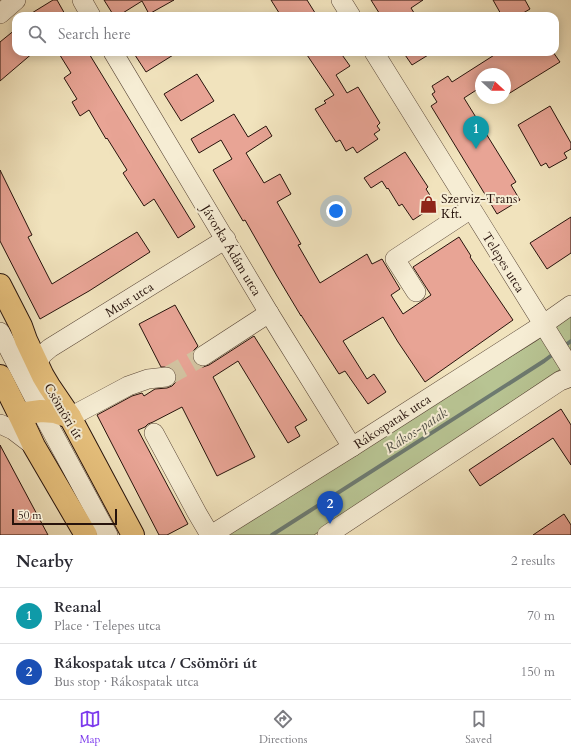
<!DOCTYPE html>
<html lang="en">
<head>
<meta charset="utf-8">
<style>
	:root { --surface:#fff; --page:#f2f2f3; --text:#2b2b33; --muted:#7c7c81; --line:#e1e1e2; --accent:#7c3aed }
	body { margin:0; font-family:Cardo,serif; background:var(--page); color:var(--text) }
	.compass { position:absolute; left:475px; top:68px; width:36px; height:36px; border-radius:50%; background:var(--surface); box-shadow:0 2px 10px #0003; rotate:111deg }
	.scale { position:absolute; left:12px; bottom:10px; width:105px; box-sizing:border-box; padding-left:4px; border:2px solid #27130c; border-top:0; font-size:11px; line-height:14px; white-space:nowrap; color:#27130c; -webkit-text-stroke:3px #f6edd4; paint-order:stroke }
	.you { position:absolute; left:336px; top:211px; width:14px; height:14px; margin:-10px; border:3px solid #fff; border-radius:50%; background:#1a73e8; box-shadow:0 0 0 6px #1a73e833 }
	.badge { display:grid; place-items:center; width:26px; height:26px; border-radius:50%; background:var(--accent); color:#fff; font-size:13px; font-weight:700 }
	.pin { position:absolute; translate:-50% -33px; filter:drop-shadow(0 1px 2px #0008) }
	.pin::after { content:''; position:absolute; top:21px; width:14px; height:12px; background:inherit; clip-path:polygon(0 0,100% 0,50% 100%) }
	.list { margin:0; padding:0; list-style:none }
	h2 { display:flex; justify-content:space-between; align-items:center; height:52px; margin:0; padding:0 16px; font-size:17px }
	h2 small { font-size:13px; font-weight:400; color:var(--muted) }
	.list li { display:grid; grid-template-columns:26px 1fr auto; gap:12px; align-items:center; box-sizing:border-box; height:56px; padding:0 16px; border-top:1px solid var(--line) }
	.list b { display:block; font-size:15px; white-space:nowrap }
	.list p { margin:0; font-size:13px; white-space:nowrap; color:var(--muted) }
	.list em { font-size:13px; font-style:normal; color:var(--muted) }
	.icon { flex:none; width:22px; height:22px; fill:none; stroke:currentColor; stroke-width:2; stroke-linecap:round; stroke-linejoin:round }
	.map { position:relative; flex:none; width:571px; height:535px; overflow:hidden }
	.search { position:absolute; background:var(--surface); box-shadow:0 2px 10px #0003; left:12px; right:12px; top:12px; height:44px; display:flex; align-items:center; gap:10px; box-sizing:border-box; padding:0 14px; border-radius:12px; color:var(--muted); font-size:15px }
	.sheet { height:164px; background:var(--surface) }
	nav { display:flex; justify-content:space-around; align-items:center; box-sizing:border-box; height:56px; border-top:1px solid var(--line); background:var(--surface); font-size:11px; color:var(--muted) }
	nav a { display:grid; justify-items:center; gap:2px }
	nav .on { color:var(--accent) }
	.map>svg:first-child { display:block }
	.green { fill:#b8c493; stroke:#706c50 }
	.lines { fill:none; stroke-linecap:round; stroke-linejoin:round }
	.stream { stroke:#6d7a70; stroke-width:4 }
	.building { fill:#e8a495; stroke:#27130c }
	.minor-tunnel { stroke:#d3c4a2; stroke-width:19; stroke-dasharray:19 10; stroke-linecap:butt }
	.minor-casing { stroke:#5a4738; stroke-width:20 }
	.major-casing { stroke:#27130c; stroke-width:24 }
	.minor { stroke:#f6edd4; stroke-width:19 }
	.major { stroke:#e8c27e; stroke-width:22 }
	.labels { text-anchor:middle; stroke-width:4; stroke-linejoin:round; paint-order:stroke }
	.poi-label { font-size:13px; fill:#27130c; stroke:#f6edd4; text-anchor:start }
	.street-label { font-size:13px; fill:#27130c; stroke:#f6edd4 }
	.water-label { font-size:14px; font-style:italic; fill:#504f46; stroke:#f6edd4 }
</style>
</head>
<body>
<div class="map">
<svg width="571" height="535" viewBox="0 0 571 535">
	<rect width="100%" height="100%" fill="#f1e3bd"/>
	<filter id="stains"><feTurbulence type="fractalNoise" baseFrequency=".005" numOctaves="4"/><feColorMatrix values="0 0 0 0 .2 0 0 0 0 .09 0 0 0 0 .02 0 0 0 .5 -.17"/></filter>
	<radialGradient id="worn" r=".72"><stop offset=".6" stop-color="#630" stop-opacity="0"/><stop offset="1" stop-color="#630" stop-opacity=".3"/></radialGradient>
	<path class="green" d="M 571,316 L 571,364 L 554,373 L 314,535 L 225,535 L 354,453 L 536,341 Z"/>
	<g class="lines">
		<g class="stream">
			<path d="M 563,347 L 571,341"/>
			<path d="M 272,535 L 544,361 L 556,352"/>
		</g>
	</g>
	<g class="building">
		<path d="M 53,0 L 57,0 L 66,16 L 27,16 Z"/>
		<path d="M 104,0 L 174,0 L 149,14 L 142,1 L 118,16 L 114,16 Z"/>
		<path d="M 271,0 L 307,0 L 317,16 L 281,16 Z"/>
		<path d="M 371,0 L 423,0 L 411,8 L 416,16 L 381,16 Z"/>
		<path d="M 493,0 L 525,0 L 530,9 L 518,16 L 502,16 Z"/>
		<path d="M 16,29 L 16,52 L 34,52 L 0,81 L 0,42 Z"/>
		<path d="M 58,52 L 88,52 L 195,227 L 178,238 L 154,199 L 144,206 L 123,173 L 127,170 L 107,138 L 106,139 L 89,110 L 80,116 L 72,102 L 77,99 L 64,78 L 71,73 Z"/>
		<path d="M 133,52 L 178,52 L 146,72 Z"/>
		<path d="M 305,52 L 340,52 L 350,66 L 336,75 L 347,93 L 358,87 L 380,123 L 377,126 L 380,130 L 374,134 L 378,139 L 357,153 L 353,147 L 346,151 L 340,140 L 336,142 L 315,109 L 326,103 L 324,101 L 334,95 Z"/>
		<path d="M 403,52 L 433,52 L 412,65 Z"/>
		<path d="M 499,52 L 553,52 L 560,62 L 505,96 L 505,74 L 481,74 L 481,87 L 464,98 L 516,182 L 511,185 L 520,200 L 497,214 L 431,106 L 437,102 L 432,94 L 435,92 L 432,86 L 448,76 L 452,82 Z"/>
		<path d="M 197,74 L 214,101 L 181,121 L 164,94 Z"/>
		<path d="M 550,106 L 571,143 L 571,149 L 564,153 L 567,158 L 549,168 L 546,163 L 541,166 L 518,125 Z"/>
		<path d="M 234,114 L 248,137 L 266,126 L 272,136 L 246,153 L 264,183 L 280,174 L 291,194 L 277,202 L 301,244 L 298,245 L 320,283 L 367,254 L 372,264 L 382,259 L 400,289 L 391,295 L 403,314 L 431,295 L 413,267 L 459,237 L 471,256 L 470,257 L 513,320 L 425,382 L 398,342 L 383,317 L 343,341 L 367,379 L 374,374 L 386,392 L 368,404 L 345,371 L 339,374 L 301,315 L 301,316 L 277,276 L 245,220 L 243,221 L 213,170 L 232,159 L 221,140 L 199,153 L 191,139 Z"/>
		<path d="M 405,152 L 428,187 L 426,189 L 436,205 L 413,220 L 402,204 L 399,206 L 388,188 L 387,189 L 382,181 L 371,188 L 364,178 Z"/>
		<path d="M 0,170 L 32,235 L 28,237 L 52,284 L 137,232 L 150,252 L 89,291 L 40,319 L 0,241 Z"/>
		<path d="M 571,217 L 571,253 L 547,269 L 530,243 Z"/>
		<path d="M 175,305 L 198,346 L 193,351 L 192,356 L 194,362 L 198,366 L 203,367 L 209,365 L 254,336 L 307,420 L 295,427 L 300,436 L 288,443 L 238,361 L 213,377 L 255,457 L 217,476 L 182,407 L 153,422 L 148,424 L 145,427 L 138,430 L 188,524 L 167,535 L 159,535 L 97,415 L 132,396 L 142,393 L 144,396 L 155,389 L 167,388 L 172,386 L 176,382 L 177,376 L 175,371 L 170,367 L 161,367 L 139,324 Z"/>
		<path d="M 561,409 L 571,425 L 571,465 L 553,438 L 480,486 L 469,470 Z"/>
		<path d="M 0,445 L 48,535 L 0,535 Z"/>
		<path d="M 564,514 L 571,525 L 571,535 L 533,535 Z"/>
	</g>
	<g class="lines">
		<path class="minor-tunnel" d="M 166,377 L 203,356"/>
		<defs>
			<g id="minor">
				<path d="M 82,0 L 91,16"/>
				<path d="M 341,0 L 351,16"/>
				<path d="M 0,14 L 16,0"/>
				<path d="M 113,52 L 269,313 L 352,447"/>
				<path d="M 374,52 L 571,369"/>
				<path d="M 416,292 L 395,259 L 471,209"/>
				<path d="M 0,332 L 41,411 L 108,535"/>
				<path d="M 203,356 L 269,313"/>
				<path d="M 37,363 L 43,354 L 50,348 L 226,239"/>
				<path d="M 70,417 L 128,386 L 148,379 L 166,377"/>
				<path d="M 0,424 L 13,430 L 34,446"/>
				<path d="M 154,433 L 197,513 L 210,535"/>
				<path d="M 211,535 L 352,447 L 544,324 L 571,305"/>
				<path d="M 327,535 L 560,381 L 571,377"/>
			</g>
			<g id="major">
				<path d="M 0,285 L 21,326 L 26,340 L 43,376 L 49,386 L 70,417 L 133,535"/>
				<path d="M 0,376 L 19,414 L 34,446 L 86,535"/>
				<path d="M 19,414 L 41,411 L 55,412 L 70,417"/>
			</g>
		</defs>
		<use href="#minor" class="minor-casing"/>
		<use href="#major" class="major-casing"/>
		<use href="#minor" class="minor"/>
		<use href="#major" class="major"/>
	</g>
	<defs>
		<symbol id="shop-bare" viewBox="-9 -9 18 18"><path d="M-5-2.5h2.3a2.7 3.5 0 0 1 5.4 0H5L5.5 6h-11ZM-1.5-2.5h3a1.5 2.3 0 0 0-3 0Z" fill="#8f2418" stroke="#f6edd4" stroke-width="2.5" paint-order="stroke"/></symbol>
	</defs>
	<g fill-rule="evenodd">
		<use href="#shop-bare" x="416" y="192" width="25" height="25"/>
	</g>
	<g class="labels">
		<g class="poi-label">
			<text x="441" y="203">Szerviz-Trans<tspan x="441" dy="15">Kft.</tspan></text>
		</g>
		<g class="street-label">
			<text transform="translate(232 250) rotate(59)" y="5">Jávorka Ádám utca</text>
			<text transform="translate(504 262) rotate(58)" y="5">Telepes utca</text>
			<text transform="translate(129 299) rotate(-32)" y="5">Must utca</text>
			<text transform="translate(64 411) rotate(59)" y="5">Csömöri út</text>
			<text transform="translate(392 421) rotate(-33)" y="5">Rákospatak utca</text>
		</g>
		<g class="water-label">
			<text transform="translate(416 430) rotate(-33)" y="5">Rákos-patak</text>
		</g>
	</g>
	<rect width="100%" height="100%" filter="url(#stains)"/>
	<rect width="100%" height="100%" fill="url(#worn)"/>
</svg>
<svg class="compass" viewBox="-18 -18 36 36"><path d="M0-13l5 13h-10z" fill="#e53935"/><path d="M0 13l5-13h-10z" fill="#7c7c81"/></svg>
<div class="scale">50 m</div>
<div class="you"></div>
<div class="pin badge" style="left:476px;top:149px;background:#0f9aa8">1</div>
<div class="pin badge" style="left:330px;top:524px;background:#1a4fb4">2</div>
<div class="search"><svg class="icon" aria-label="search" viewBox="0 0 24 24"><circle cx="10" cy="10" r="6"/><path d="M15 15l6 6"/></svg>Search here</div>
</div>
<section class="sheet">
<h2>Nearby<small>2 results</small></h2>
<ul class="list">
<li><span class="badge" style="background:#0f9aa8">1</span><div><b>Reanal</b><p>Place · Telepes utca</p></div><em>70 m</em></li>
<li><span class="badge" style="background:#1a4fb4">2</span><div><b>Rákospatak utca / Csömöri út</b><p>Bus stop · Rákospatak utca</p></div><em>150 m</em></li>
</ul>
</section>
<nav>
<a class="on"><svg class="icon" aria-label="map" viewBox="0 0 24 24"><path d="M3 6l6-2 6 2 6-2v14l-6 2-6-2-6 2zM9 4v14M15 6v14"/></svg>Map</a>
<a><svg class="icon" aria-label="directions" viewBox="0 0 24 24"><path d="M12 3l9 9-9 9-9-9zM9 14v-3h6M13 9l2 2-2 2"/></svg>Directions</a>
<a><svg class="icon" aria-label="saved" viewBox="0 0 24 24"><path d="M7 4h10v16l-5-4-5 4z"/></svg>Saved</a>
</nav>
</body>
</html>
